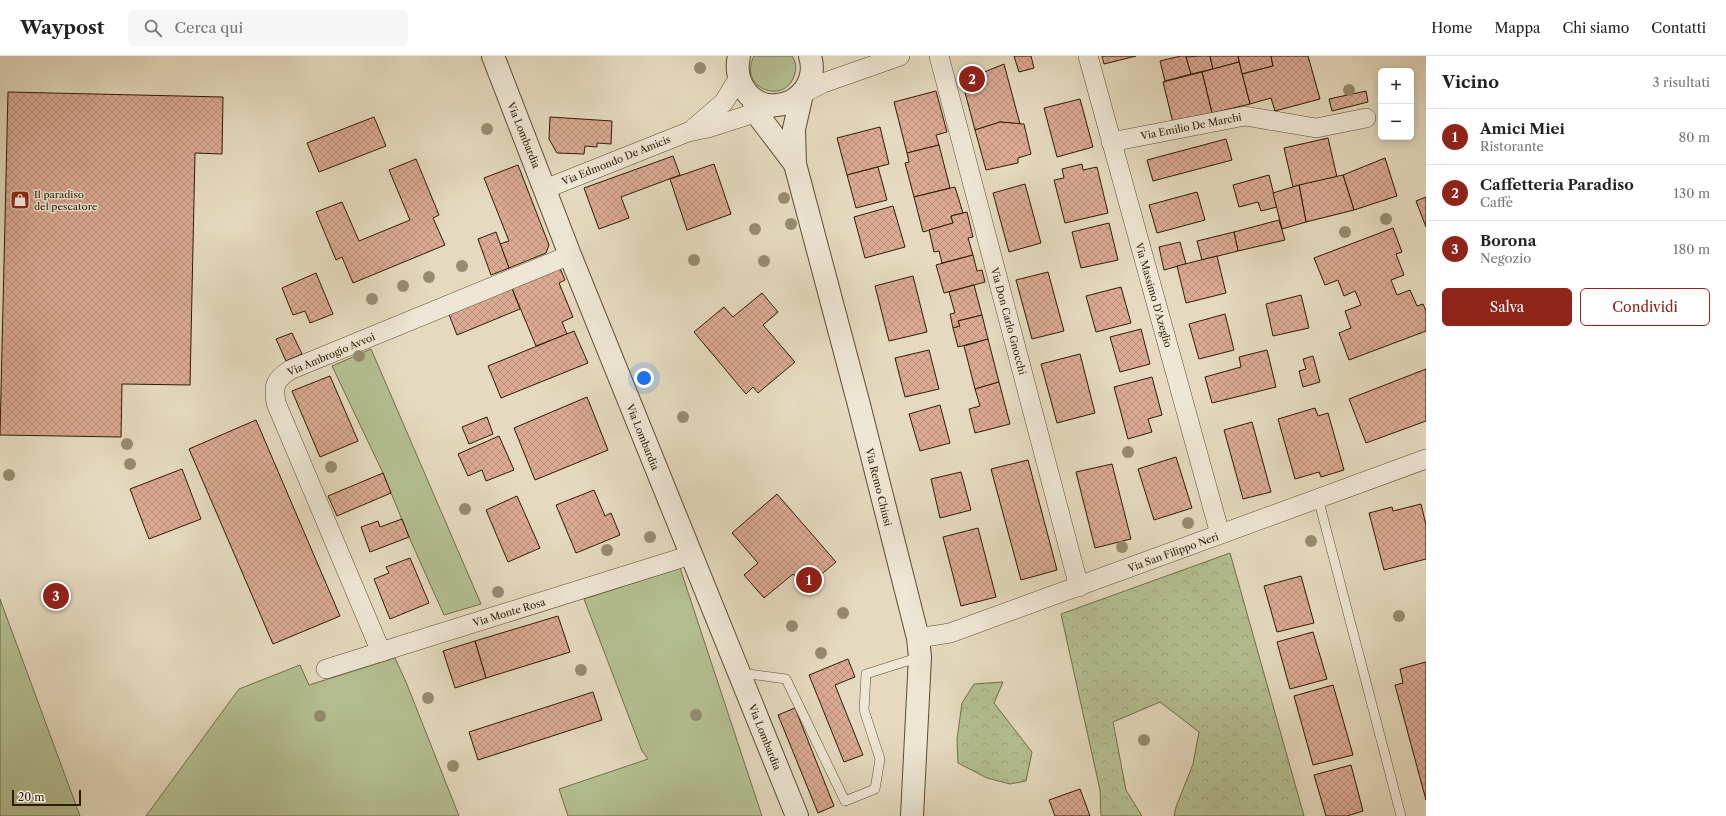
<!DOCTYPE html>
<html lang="it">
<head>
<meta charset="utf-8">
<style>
	:root { --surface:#fff; --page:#f6f6f6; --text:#222; --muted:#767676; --line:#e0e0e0; --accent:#8f2418 }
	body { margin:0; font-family:"Libre Caslon Text",serif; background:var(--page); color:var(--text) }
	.controls { position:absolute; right:12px; top:12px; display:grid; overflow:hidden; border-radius:6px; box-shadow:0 2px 10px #0003 }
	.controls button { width:36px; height:36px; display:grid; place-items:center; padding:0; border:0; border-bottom:1px solid var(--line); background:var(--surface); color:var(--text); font:20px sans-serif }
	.scale { position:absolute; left:12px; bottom:10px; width:69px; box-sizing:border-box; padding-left:4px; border:2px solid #2e1b00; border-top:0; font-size:11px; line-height:14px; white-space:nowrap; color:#2e1b00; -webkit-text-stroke:3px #eee7d5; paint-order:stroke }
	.you { position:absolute; left:644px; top:322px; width:14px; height:14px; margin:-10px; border:3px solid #fff; border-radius:50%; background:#1a73e8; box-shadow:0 0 0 6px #1a73e833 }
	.badge { display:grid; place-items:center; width:26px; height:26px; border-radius:50%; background:var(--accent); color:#fff; font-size:13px; font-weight:700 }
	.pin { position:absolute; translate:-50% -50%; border:2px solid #fff; box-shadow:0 1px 4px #0006 }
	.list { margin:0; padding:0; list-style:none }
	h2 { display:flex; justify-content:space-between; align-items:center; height:52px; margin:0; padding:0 16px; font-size:17px }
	h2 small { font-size:13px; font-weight:400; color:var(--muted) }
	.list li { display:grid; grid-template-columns:26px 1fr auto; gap:12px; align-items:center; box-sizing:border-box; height:56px; padding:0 16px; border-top:1px solid var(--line) }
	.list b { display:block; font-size:15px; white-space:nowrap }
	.list p { margin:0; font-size:13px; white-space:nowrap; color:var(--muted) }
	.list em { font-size:13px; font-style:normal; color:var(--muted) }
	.actions { display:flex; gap:8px; padding:12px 16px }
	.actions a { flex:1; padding:9px 0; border:1px solid var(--accent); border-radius:6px; text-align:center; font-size:14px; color:var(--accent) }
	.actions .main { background:var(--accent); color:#fff }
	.icon { flex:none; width:22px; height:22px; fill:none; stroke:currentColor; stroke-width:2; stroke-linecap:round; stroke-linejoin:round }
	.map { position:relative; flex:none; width:1426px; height:760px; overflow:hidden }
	header { display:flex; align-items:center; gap:24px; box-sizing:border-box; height:56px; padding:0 20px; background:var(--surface); border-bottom:1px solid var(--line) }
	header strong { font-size:19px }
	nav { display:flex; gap:22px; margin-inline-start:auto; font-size:14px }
	.search { width:280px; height:36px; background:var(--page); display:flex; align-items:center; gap:10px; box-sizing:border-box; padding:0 14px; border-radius:6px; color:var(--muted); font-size:15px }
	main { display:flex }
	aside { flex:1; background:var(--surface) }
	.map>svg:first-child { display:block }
	.grass { fill:#b4c092; stroke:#716e49 }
	.forest { fill:url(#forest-crowns); stroke:#716e49 }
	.building { fill:url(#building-cross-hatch); stroke:#2e1b00 }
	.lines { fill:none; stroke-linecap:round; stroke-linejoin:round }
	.service-casing { stroke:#5c4b30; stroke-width:10 }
	.minor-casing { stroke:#5c4b30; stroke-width:20 }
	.tertiary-casing { stroke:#5c4b30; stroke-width:24 }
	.service { stroke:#eee7d5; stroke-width:9 }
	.minor { stroke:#eee7d5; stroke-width:19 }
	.tertiary { stroke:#eee7d5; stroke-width:22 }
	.tree { fill:#968c6e }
	.labels { text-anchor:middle; stroke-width:3; stroke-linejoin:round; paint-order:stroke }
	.street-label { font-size:10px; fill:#2e1b00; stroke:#eee7d5 }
	.poi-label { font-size:10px; fill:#2e1b00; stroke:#eee7d5; text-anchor:start }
</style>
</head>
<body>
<header>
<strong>Waypost</strong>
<div class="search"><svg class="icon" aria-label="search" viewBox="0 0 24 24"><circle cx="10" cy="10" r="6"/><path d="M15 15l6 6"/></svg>Cerca qui</div>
<nav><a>Home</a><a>Mappa</a><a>Chi siamo</a><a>Contatti</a></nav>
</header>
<main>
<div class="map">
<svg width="1426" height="760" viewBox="0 0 1426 760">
	<defs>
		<pattern id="forest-crowns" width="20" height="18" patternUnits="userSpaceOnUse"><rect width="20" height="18" fill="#b4c092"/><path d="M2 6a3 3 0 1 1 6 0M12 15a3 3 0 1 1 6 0" fill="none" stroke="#9ba47c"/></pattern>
		<pattern id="building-cross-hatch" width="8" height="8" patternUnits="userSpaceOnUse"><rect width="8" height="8" fill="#dba994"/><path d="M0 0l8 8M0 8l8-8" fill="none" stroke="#bc917e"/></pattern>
	</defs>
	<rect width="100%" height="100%" fill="#e5dabf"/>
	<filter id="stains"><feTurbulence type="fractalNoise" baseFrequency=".005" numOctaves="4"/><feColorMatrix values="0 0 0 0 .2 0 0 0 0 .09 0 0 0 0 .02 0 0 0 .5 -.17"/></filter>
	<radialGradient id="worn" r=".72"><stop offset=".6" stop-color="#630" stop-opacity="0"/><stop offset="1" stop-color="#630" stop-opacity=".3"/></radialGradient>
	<g class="grass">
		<path d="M 754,0 L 792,0 C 795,5 797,11 795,17 C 787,51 737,33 754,0 Z"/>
		<path d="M 371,293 L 481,548 L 444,559 L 409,481 L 383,417 L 332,310 Z"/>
		<path d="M 680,512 L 762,760 L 568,760 L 559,733 L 648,703 L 642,695 L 584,543 Z"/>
		<path d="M 0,543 L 80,760 L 0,760 Z"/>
		<path d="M 395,602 L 406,626 L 459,760 L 146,760 L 239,633 L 300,609 L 309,629 Z"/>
	</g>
	<g class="forest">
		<path d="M 1230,497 L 1304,760 L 1174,760 L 1176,751 L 1193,708 L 1199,676 L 1160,646 L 1113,666 L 1126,734 L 1142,760 L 1101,760 L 1100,734 L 1061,558 Z"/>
		<path d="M 1003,626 L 994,647 L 1032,696 L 1026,725 L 1010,728 L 987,722 L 958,707 L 957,683 L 962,647 L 974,628 Z"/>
	</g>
	<g class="building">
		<path d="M 1014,0 L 1031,0 L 1034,12 L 1019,16 Z"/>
		<path d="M 1102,0 L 1136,0 L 1104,8 Z"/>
		<path d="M 1181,0 L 1186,0 L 1191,18 L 1165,25 L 1160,5 Z"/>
		<path d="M 1200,0 L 1210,0 L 1213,13 L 1191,18 L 1186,1 Z"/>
		<path d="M 1210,0 L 1238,0 L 1239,6 L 1213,13 Z"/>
		<path d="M 1238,0 L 1271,0 L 1273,10 L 1242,18 Z"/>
		<path d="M 1271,0 L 1308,0 L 1320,43 L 1275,55 L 1271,42 L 1250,48 L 1242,18 L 1273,10 Z"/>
		<path d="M 1239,6 L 1250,48 L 1212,57 L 1202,16 Z"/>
		<path d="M 1004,8 L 1020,68 L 1000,66 L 975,74 L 962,25 Z"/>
		<path d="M 1202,16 L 1212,57 L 1173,67 L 1163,26 Z"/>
		<path d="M 936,35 L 947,76 L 936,79 L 939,89 L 907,97 L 894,46 Z"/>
		<path d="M 1366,35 L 1368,46 L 1332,55 L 1329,43 Z"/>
		<path d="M 8,36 L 223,41 L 222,98 L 195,97 L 190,329 L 122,328 L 121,381 L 0,379 Z"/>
		<path d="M 1080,43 L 1093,91 L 1057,101 L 1044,52 Z"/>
		<path d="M 374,61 L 386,90 L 319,116 L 307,87 Z"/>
		<path d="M 550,61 L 612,65 L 611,88 L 597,87 L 597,91 L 585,90 L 584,98 L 557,97 L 549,83 Z"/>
		<path d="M 1000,66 L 1024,68 L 1031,98 L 1018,102 L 1018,107 L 986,114 L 975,74 Z"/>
		<path d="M 880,71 L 889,108 L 847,119 L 837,82 Z"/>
		<path d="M 1328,82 L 1337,121 L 1293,131 L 1284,92 Z"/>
		<path d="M 1226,83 L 1232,104 L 1153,125 L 1147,104 Z"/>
		<path d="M 939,89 L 950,132 L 914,141 L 905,107 L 909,106 L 907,97 Z"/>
		<path d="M 673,100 L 680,119 L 621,141 L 629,162 L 599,173 L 584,132 Z"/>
		<path d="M 1385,102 L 1397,140 L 1354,154 L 1343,119 Z"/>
		<path d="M 416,103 L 439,159 L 433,162 L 445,189 L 353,227 L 342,201 L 336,204 L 316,156 L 342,146 L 359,185 L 410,164 L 389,114 Z"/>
		<path d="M 714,108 L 731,158 L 687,174 L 670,123 Z"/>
		<path d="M 1082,108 L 1083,114 L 1097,111 L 1108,157 L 1065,167 L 1054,124 L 1064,122 L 1062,113 Z"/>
		<path d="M 518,109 L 549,189 L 546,197 L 509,212 L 500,188 L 509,185 L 484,122 Z"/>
		<path d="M 878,111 L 887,144 L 856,152 L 847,119 Z"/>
		<path d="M 1269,119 L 1277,151 L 1261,155 L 1258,146 L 1239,151 L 1233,129 Z"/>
		<path d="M 1343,119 L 1354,154 L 1306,166 L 1299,129 Z"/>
		<path d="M 1025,128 L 1041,187 L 1009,196 L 993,137 Z"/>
		<path d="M 1299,129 L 1306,166 L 1282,173 L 1273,137 Z"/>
		<path d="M 955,131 L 963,157 L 951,160 L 953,167 L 923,176 L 914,141 Z"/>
		<path d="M 1197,136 L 1205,164 L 1157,177 L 1149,149 Z"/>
		<path d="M 1426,141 L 1426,171 L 1416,145 Z"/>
		<path d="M 893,150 L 905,191 L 865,202 L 854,161 Z"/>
		<path d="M 967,156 L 973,181 L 968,182 L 973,199 L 942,207 L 939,195 L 934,196 L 929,174 L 953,167 L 951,160 Z"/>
		<path d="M 1279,164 L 1285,184 L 1238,195 L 1234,176 Z"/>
		<path d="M 1109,167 L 1118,204 L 1081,212 L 1072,176 Z"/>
		<path d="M 1393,172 L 1402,196 L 1396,198 L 1404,219 L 1391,224 L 1397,239 L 1410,234 L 1417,250 L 1423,248 L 1426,255 L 1426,275 L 1349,304 L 1339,277 L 1351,272 L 1345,255 L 1361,249 L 1355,235 L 1344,240 L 1338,224 L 1325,229 L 1314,202 Z"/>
		<path d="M 496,176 L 509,212 L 491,219 L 478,183 Z"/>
		<path d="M 1234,176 L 1238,195 L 1202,204 L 1197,185 Z"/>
		<path d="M 1180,186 L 1186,208 L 1164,214 L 1159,191 Z"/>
		<path d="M 973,199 L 977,215 L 982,214 L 985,226 L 944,237 L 936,209 Z"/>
		<path d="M 1217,200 L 1226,237 L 1186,247 L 1177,210 Z"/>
		<path d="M 559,210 L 565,224 L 559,227 L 573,261 L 562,266 L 567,278 L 536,290 L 511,230 Z"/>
		<path d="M 1048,216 L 1064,275 L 1032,283 L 1016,224 Z"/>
		<path d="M 316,217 L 333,258 L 310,267 L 305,255 L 293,259 L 282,232 Z"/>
		<path d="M 913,220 L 927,276 L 889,285 L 875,230 Z"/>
		<path d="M 974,229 L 982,259 L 958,265 L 960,270 L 953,272 L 950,258 L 955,257 L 949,236 Z"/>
		<path d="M 511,230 L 520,253 L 457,279 L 448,256 Z"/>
		<path d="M 1121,231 L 1131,267 L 1096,276 L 1086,240 Z"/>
		<path d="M 762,237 L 778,256 L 763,269 L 795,306 L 758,337 L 753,331 L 746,338 L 694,276 L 724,251 L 733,261 Z"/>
		<path d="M 1301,239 L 1309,272 L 1273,280 L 1266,248 Z"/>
		<path d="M 1225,258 L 1234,294 L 1199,303 L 1189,268 Z"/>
		<path d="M 982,259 L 988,283 L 958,291 L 953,272 L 960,270 L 958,265 Z"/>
		<path d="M 1141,273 L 1150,308 L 1120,316 L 1110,281 Z"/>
		<path d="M 574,275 L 588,307 L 501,342 L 488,310 Z"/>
		<path d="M 292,277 L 302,298 L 286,305 L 276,283 Z"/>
		<path d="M 988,283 L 999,326 L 975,333 L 964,290 Z"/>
		<path d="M 929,294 L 939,333 L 905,341 L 895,302 Z"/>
		<path d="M 1267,294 L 1276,331 L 1212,347 L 1205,321 L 1241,311 L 1239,301 Z"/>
		<path d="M 1080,298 L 1095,357 L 1057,367 L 1041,308 Z"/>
		<path d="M 1313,300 L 1320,326 L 1303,331 L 1299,315 L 1306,313 L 1303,303 Z"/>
		<path d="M 1426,313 L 1426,365 L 1366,387 L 1349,343 Z"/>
		<path d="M 330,320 L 358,385 L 320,401 L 292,335 Z"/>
		<path d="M 1152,321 L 1162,359 L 1148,363 L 1152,376 L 1128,383 L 1114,331 Z"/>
		<path d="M 999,326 L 1010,368 L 975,377 L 969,353 L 980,350 L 975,333 Z"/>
		<path d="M 587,341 L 608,394 L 535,424 L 514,372 Z"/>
		<path d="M 940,349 L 950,387 L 920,395 L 909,358 Z"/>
		<path d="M 1315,352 L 1318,360 L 1328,357 L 1344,414 L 1321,421 L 1319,416 L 1295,423 L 1278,363 Z"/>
		<path d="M 487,361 L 493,378 L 469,388 L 462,371 Z"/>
		<path d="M 256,364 L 340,560 L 273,588 L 189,393 Z"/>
		<path d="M 1252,366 L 1271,436 L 1243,443 L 1224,374 Z"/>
		<path d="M 499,380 L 514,414 L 486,425 L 482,414 L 468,420 L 458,398 Z"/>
		<path d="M 1176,401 L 1192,452 L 1154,464 L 1138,413 Z"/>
		<path d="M 1028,404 L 1057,514 L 1021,524 L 991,413 Z"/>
		<path d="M 1112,408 L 1131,483 L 1095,492 L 1076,416 Z"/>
		<path d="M 182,413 L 201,463 L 149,483 L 130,433 Z"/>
		<path d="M 961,416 L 971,454 L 940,462 L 931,423 Z"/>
		<path d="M 383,417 L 391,437 L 337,460 L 328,440 Z"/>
		<path d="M 594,434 L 605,460 L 611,457 L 620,479 L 576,497 L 556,449 Z"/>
		<path d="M 777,438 L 836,506 L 805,532 L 793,518 L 764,542 L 744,519 L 758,507 L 732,477 Z"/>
		<path d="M 517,440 L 540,492 L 508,506 L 486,454 Z"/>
		<path d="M 1421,448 L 1426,469 L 1426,503 L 1384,514 L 1369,457 L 1392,451 L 1393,455 Z"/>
		<path d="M 402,463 L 409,481 L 370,496 L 361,471 L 378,465 L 380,471 Z"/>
		<path d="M 978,472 L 996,541 L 961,550 L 943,481 Z"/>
		<path d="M 410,502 L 429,547 L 390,563 L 374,523 L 389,517 L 386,511 Z"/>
		<path d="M 1301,520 L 1314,567 L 1277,576 L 1264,530 Z"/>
		<path d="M 558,560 L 570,596 L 486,622 L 475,585 Z"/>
		<path d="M 1313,576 L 1327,623 L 1290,633 L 1277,586 Z"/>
		<path d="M 475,585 L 486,622 L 455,632 L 443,595 Z"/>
		<path d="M 848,603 L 855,621 L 835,629 L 863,699 L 844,706 L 809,619 Z"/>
		<path d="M 1426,606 L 1426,744 L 1395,629 L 1403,627 L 1400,613 Z"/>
		<path d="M 1333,629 L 1353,699 L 1313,709 L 1294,640 Z"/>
		<path d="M 593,636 L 602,664 L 478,704 L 469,676 Z"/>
		<path d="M 795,652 L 834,750 L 818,757 L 778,659 Z"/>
		<path d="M 1351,709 L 1363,755 L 1347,760 L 1326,760 L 1314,719 Z"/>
		<path d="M 1080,733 L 1090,760 L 1055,760 L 1049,744 Z"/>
	</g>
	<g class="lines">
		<defs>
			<g id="service">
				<path d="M 1318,442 L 1401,760"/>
				<path d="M 741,617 L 786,623 L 845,745 L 875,733 L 880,703 L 864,654 L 866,618 L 920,601"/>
			</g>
			<g id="minor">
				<path d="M 939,0 L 1079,531"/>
				<path d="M 1088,0 L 1220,478"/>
				<path d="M 802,38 L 823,27 L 900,0"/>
				<path d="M 694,72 L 724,46 L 738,23"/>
				<path d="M 1111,86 L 1245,60 L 1316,72 L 1366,62"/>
				<path d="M 545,133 L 688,76 L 708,72 L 770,52"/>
				<path d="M 918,582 L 950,577 L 1426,403"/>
				<path d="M 381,596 L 276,347 C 273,329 275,324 290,314 L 570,199"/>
				<path d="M 326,613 L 691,499"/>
			</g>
			<g id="tertiary">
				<path d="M 493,0 L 570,199 L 797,760"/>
				<path d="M 739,0 C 733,24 749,52 777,49 C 802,47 817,23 810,0"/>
				<path d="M 802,38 L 794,73 L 795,108 L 858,345 L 918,582 L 920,601 L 912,760"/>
				<path d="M 753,43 L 756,57 L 760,62 L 795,108"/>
			</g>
		</defs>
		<use href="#service" class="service-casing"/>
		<use href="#minor" class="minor-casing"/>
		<use href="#tertiary" class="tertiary-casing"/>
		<use href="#service" class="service"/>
		<use href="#minor" class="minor"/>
		<use href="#tertiary" class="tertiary"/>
	</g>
	<g class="tree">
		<circle cx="700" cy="12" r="6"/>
		<circle cx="1349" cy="34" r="6"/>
		<circle cx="487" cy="73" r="6"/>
		<circle cx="784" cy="142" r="6"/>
		<circle cx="1386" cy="163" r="6"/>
		<circle cx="791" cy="168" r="6"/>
		<circle cx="755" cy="173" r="6"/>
		<circle cx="1345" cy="176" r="6"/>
		<circle cx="694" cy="204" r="6"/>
		<circle cx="764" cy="205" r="6"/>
		<circle cx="462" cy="210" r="6"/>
		<circle cx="429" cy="221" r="6"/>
		<circle cx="403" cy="230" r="6"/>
		<circle cx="372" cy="243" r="6"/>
		<circle cx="359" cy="300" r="6"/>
		<circle cx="683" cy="361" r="6"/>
		<circle cx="127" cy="388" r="6"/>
		<circle cx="1128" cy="396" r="6"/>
		<circle cx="130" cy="408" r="6"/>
		<circle cx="331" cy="411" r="6"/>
		<circle cx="9" cy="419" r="6"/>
		<circle cx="465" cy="453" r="6"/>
		<circle cx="1188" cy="467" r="6"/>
		<circle cx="650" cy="481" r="6"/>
		<circle cx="1311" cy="485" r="6"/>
		<circle cx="1122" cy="491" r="6"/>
		<circle cx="607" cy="494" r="6"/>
		<circle cx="498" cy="536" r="6"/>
		<circle cx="843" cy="557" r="6"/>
		<circle cx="1399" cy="560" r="6"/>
		<circle cx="792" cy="570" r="6"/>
		<circle cx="821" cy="597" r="6"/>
		<circle cx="581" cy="614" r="6"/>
		<circle cx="428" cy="642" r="6"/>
		<circle cx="696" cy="659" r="6"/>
		<circle cx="320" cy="660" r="6"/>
		<circle cx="1144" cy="684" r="6"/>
		<circle cx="453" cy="710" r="6"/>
	</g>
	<defs>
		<symbol id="shop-square" viewBox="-11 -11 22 22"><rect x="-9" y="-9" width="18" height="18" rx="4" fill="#8f2418" stroke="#eee7d5"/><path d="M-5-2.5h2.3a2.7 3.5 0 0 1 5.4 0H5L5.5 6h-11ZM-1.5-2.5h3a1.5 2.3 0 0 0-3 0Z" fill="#fff"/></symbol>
	</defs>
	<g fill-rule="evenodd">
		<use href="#shop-square" x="9" y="133" width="22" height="22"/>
	</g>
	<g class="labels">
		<g class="street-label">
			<text transform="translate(1191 70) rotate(-11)" y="4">Via Emilio De Marchi</text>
			<text transform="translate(524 79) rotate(68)" y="4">Via Lombardia</text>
			<text transform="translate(616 104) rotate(-22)" y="4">Via Edmondo De Amicis</text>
			<text transform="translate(1154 239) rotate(74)" y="4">Via Massimo D'Azeglio</text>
			<text transform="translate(1009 265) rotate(75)" y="4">Via Don Carlo Gnocchi</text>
			<text transform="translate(331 298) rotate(-23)" y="4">Via Ambrogio Avvoi</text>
			<text transform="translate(643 381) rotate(68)" y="4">Via Lombardia</text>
			<text transform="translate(879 431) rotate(76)" y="4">Via Remo Chiusi</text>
			<text transform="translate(1173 496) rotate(-20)" y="4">Via San Filippo Neri</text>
			<text transform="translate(509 556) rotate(-17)" y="4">Via Monte Rosa</text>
			<text transform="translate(765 681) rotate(68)" y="4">Via Lombardia</text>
		</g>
		<g class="poi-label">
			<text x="34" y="142">Il paradiso<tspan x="34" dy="12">del pescatore</tspan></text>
		</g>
	</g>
	<rect width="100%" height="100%" filter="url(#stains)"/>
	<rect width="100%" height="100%" fill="url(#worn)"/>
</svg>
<div class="controls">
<button>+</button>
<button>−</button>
</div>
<div class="scale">20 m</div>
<div class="you"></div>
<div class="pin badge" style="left:809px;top:524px">1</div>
<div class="pin badge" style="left:972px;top:23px">2</div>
<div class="pin badge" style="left:56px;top:540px">3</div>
</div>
<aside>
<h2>Vicino<small>3 risultati</small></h2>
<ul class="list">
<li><span class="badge">1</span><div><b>Amici Miei</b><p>Ristorante</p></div><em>80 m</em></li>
<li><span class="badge">2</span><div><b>Caffetteria Paradiso</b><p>Caffè</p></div><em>130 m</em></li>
<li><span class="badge">3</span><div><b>Borona</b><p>Negozio</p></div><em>180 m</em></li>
</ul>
<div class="actions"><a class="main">Salva</a><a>Condividi</a></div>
</aside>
</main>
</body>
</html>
